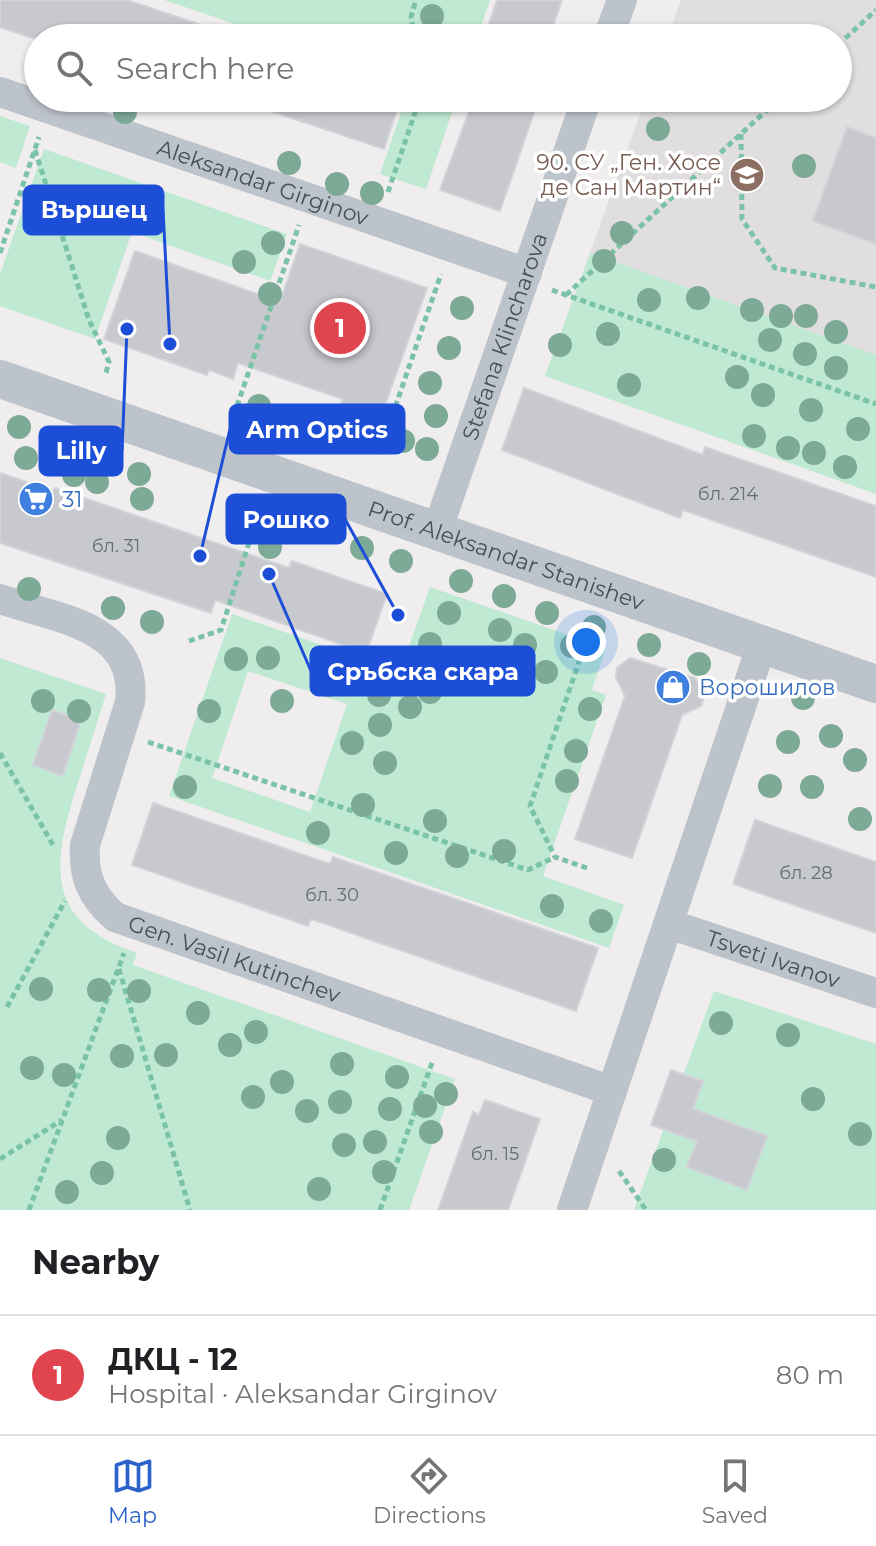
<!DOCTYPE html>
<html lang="en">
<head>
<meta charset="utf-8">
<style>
	:root { --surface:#fff; --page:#f2f2f2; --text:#202124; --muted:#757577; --line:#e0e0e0; --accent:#2b63cb }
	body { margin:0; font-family:Montserrat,sans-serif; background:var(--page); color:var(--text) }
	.you { position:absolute; left:586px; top:642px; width:28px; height:28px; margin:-20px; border:6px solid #fff; border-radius:50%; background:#1a73e8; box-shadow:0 0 0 12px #1a73e833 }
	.badge { display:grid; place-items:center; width:52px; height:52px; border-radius:50%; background:var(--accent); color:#fff; font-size:26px; font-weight:700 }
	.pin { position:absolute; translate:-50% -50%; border:4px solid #fff; box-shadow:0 2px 8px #0006 }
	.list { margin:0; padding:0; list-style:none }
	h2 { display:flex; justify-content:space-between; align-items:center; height:104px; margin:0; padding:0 32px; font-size:34px }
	h2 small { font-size:26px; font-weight:400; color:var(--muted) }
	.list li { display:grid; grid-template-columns:52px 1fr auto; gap:24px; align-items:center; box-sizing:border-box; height:120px; padding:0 32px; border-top:2px solid var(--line) }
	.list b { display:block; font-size:30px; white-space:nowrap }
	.list p { margin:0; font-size:26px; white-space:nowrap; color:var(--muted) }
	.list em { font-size:26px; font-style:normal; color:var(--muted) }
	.icon { flex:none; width:44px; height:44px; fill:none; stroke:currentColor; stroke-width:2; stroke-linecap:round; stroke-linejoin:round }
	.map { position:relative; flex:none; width:876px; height:1210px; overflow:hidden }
	.search { position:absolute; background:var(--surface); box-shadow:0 2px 6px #0004; left:24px; right:24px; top:24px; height:88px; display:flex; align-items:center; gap:20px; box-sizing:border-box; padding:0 28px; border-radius:44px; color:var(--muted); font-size:30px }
	.sheet { height:224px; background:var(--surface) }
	nav { display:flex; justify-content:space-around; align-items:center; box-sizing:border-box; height:112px; border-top:2px solid var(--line); background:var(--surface); font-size:22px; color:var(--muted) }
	nav a { display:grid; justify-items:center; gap:4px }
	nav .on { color:var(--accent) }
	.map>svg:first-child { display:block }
	.education { fill:#e0dede }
	.green { fill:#bfe9d3; fill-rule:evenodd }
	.building { fill:#c7c9cf; stroke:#d1d3d8; stroke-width:2 }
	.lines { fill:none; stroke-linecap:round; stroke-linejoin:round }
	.path { stroke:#7bc3a6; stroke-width:5; stroke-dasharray:6 4; stroke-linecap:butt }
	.minor { stroke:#bdc3cb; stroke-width:30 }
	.tertiary { stroke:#bdc3cb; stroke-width:38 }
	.tree { fill:#7da997 }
	.labels { text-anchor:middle; stroke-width:7; stroke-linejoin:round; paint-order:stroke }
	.number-label { font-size:18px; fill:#676e76 }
	.education-label { font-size:22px; fill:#785e54; stroke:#fff; text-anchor:end }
	.street-label { font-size:22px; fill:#474f58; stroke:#fff }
	.shop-label { font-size:22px; fill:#366cbe; stroke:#fff; text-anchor:start }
	.leader { fill:none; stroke:#1d4ed8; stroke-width:3 }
	.callout-dot { fill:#1d4ed8; stroke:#fff; stroke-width:3 }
	.callout { fill:#1d4ed8; stroke:#1d4ed8; stroke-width:3 }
	.callout-label { font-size:24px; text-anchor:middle; font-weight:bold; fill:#fff }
</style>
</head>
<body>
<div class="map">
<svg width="876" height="1210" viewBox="0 0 876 1210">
	<rect width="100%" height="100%" fill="#efeded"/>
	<path class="education" d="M 681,0 L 876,0 L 876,355 L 590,253 L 646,98 L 838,98 L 838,38 L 667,38 Z"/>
	<g class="green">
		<path d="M 164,0 L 490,0 L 477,38 L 277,38 Z"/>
		<path d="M 406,98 L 457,98 L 426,189 L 380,174 Z"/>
		<path d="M 0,116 L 30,126 L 16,168 L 0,162 Z"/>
		<path d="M 44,149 L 287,234 L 270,281 L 132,232 L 95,339 L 0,306 L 0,274 Z"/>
		<path d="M 590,253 L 876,355 L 876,494 L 545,376 Z"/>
		<path d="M 430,587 L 606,648 L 592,690 L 606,695 L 543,876 L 624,905 L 609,948 L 169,796 L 232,614 L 400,672 ZM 248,671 L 347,704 L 310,812 L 212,778 Z"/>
		<path d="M 0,658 L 106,694 C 96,726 86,757 76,789 C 51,868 46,922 137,953 L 133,965 L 455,1079 L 409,1210 L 0,1210 Z"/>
		<path d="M 714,991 L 876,1044 L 876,1210 L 634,1210 Z"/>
	</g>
	<g class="building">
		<path d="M 0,0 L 127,0 L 225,33 L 224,38 L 32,38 L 0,27 Z"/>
		<path d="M 497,0 L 562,0 L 549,38 L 501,38 L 486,33 Z"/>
		<path d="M 248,98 L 401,98 L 384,149 L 247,103 Z"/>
		<path d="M 474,98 L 539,98 L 500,211 L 440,190 Z"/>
		<path d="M 847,127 L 876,138 L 876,244 L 813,221 Z"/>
		<path d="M 300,244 L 427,288 L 382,413 L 369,408 L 356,444 L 331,435 L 343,399 L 238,363 L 233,379 L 209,370 L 207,375 L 104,339 L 135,251 L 280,302 Z"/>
		<path d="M 524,388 L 703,455 L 705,447 L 876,506 L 876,577 L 683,510 L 680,518 L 502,450 Z"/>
		<path d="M 0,473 L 53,491 L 55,488 L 289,568 L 292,561 L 387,594 L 366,653 L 215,600 L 211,613 L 0,543 Z"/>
		<path d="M 630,658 L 695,678 L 706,691 L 701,706 L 682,715 L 632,858 L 575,839 L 625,696 L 616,677 L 617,668 Z"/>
		<path d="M 52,710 L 81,720 L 63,776 L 33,765 Z"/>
		<path d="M 153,803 L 330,864 L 333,857 L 598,948 L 576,1011 L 311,919 L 308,926 L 132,865 Z"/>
		<path d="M 755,820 L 876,862 L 876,933 L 733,884 Z"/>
		<path d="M 671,1070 L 703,1081 L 693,1109 L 767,1136 L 747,1190 L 687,1167 L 697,1141 L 651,1125 Z"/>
		<path d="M 485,1100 L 540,1119 L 508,1210 L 438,1210 L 473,1112 L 479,1115 Z"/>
	</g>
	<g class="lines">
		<g class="path">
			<path d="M 415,38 L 411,17 L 416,0"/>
			<path d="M 838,45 L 876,10"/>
			<path d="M 741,134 L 742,219 L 775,268 L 876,287"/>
			<path d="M 35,150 L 89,320 L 109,362 L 106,373"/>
			<path d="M 388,192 L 420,98"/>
			<path d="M 0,253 L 39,137"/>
			<path d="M 552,290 L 876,404"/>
			<path d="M 566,295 L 780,98"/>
			<path d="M 237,406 L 299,225"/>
			<path d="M 379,454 L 441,274"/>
			<path d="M 78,459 L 83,445"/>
			<path d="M 189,641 L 221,630 L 256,521"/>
			<path d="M 148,742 L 528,870 L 555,857"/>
			<path d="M 0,753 L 53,845"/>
			<path d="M 587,868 L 555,857 L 530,806 L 588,635"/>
			<path d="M 119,969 L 190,1210"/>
			<path d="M 7,1007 L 65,901"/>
			<path d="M 0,1159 L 62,1120"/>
			<path d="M 619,1171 L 646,1210"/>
			<path d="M 29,1210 L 124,953"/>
			<path d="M 380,1210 L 433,1060"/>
		</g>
		<g class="minor">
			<path d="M 608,38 L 622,0"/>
			<path id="s1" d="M 0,92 L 527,273"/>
			<path id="s2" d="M 437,531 L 587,98"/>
			<path id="s3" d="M 0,599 C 57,619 138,625 130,702 L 85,845 C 83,876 91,896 115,917 L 612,1091"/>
			<path id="s4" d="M 669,924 L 876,993"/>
			<path d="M 572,1210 L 762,644"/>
		</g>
		<path class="tertiary" id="s5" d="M 0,379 L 876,684"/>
	</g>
	<g class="tree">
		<circle cx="432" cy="16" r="12"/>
		<circle cx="125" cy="112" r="12"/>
		<circle cx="658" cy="129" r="12"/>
		<circle cx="289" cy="163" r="12"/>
		<circle cx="804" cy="166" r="12"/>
		<circle cx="337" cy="184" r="12"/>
		<circle cx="372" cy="193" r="12"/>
		<circle cx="622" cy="233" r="12"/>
		<circle cx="273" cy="243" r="12"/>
		<circle cx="604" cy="261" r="12"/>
		<circle cx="244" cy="262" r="12"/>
		<circle cx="270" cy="294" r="12"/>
		<circle cx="698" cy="298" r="12"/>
		<circle cx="649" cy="300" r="12"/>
		<circle cx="462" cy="308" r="12"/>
		<circle cx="752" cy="310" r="12"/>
		<circle cx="781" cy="316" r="12"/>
		<circle cx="806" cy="316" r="12"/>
		<circle cx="836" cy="332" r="12"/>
		<circle cx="608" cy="334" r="12"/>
		<circle cx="770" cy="340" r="12"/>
		<circle cx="560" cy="345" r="12"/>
		<circle cx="449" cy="348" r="12"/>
		<circle cx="805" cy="354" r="12"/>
		<circle cx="836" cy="368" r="12"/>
		<circle cx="737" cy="377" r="12"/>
		<circle cx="430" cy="383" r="12"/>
		<circle cx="629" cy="385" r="12"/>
		<circle cx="763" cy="395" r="12"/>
		<circle cx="259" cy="406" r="12"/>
		<circle cx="811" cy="410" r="12"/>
		<circle cx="436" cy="416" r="12"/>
		<circle cx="19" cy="427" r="12"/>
		<circle cx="858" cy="429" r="12"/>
		<circle cx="754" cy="436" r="12"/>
		<circle cx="403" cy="441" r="12"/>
		<circle cx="788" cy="448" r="12"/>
		<circle cx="427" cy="449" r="12"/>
		<circle cx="814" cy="453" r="12"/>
		<circle cx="26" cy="458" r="12"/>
		<circle cx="845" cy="467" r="12"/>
		<circle cx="139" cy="474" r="12"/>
		<circle cx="74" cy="475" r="12"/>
		<circle cx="97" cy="482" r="12"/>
		<circle cx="142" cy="499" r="12"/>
		<circle cx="270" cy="547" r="12"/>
		<circle cx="362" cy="548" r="12"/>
		<circle cx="401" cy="561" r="12"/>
		<circle cx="461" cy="581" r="12"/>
		<circle cx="29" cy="589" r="12"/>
		<circle cx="504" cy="596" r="12"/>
		<circle cx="113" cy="608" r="12"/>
		<circle cx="449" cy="613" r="12"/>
		<circle cx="547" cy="613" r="12"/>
		<circle cx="152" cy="622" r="12"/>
		<circle cx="594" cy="627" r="12"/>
		<circle cx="500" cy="630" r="12"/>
		<circle cx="430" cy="644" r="12"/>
		<circle cx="525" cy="645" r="12"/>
		<circle cx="649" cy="645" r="12"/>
		<circle cx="572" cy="646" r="12"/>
		<circle cx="268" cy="658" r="12"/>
		<circle cx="236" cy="659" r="12"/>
		<circle cx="699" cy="664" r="12"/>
		<circle cx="546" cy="672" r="12"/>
		<circle cx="328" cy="685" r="12"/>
		<circle cx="430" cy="692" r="12"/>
		<circle cx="379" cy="695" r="12"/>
		<circle cx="803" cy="698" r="12"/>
		<circle cx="43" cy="701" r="12"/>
		<circle cx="282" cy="701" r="12"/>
		<circle cx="410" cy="707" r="12"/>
		<circle cx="590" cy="709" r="12"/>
		<circle cx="79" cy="711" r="12"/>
		<circle cx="209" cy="711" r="12"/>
		<circle cx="380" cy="725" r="12"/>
		<circle cx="831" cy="736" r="12"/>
		<circle cx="788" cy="742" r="12"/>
		<circle cx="352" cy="743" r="12"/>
		<circle cx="576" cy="751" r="12"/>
		<circle cx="855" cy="760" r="12"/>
		<circle cx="385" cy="763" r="12"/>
		<circle cx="567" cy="781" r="12"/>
		<circle cx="770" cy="786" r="12"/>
		<circle cx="185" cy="787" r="12"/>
		<circle cx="812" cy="787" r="12"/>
		<circle cx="363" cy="805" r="12"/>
		<circle cx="860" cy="819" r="12"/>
		<circle cx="435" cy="821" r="12"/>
		<circle cx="318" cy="833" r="12"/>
		<circle cx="504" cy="851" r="12"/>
		<circle cx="396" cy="853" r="12"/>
		<circle cx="457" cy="856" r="12"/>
		<circle cx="552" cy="906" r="12"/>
		<circle cx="601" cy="921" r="12"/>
		<circle cx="41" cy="989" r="12"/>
		<circle cx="99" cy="990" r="12"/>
		<circle cx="139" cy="991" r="12"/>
		<circle cx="198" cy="1013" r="12"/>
		<circle cx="721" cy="1023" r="12"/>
		<circle cx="256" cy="1032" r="12"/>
		<circle cx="788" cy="1035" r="12"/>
		<circle cx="230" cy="1045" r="12"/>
		<circle cx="166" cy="1055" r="12"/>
		<circle cx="122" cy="1056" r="12"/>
		<circle cx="342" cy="1064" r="12"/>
		<circle cx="32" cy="1068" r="12"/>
		<circle cx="64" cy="1075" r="12"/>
		<circle cx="397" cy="1077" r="12"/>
		<circle cx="282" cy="1082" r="12"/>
		<circle cx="446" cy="1094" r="12"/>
		<circle cx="253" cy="1097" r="12"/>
		<circle cx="813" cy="1099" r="12"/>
		<circle cx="340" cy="1102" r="12"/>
		<circle cx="425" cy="1106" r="12"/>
		<circle cx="390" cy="1109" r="12"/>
		<circle cx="307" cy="1111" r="12"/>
		<circle cx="431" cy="1132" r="12"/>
		<circle cx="860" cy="1134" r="12"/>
		<circle cx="118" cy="1138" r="12"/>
		<circle cx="375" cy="1142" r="12"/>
		<circle cx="344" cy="1145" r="12"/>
		<circle cx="664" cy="1160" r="12"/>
		<circle cx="384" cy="1172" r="12"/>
		<circle cx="102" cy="1173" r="12"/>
		<circle cx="319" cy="1189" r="12"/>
		<circle cx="67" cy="1192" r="12"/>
	</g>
	<defs>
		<symbol id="school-disc" viewBox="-11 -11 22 22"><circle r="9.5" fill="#8d6e63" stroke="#fff"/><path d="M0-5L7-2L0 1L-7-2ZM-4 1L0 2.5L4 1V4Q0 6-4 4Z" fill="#fff"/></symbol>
		<symbol id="supermarket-disc" viewBox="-11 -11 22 22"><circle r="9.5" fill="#3f7fe0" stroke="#fff"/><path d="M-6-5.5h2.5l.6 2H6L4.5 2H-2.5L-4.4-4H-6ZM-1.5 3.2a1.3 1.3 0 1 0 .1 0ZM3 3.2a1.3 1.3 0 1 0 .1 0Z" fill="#fff"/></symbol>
		<symbol id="shop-disc" viewBox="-11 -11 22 22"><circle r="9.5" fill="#3f7fe0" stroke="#fff"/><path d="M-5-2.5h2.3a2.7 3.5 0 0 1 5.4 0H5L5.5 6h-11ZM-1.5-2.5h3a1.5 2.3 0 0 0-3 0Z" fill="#fff"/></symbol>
	</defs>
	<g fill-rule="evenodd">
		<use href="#school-disc" x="727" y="155" width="40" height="40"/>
		<use href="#supermarket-disc" x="16" y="479" width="40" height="40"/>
		<use href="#shop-disc" x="653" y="667" width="40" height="40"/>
	</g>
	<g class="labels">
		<g class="number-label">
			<text x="728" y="500">бл. 214</text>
			<text x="116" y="552">бл. 31</text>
			<text x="806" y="879">бл. 28</text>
			<text x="332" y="901">бл. 30</text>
			<text x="495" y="1160">бл. 15</text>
		</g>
		<g class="education-label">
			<text x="721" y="170">90. СУ „Ген. Хосе<tspan x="721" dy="25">де Сан Мартин“</tspan></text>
		</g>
		<g class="street-label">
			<text dy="8" stroke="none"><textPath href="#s1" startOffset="278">Aleksandar Girginov</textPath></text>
			<text dy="8" stroke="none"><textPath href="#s2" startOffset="206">Stefana Klincharova</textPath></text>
			<text dy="8" stroke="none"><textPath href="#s5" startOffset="536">Prof. Aleksandar Stanishev</textPath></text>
			<text dy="8" stroke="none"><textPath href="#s4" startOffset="110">Tsveti Ivanov</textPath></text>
			<text dy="8" stroke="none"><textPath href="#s3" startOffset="542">Gen. Vasil Kutinchev</textPath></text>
		</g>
		<g class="shop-label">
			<text x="62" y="507">31</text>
			<text x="699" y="695">Ворошилов</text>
		</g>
	</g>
	<path class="leader" d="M170 344L163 210M200 556L230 429M127 329L122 451M398 615L345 519M269 574L311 671"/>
	<g class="callout-dot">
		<circle cx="170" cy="344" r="8"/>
		<circle cx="200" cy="556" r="8"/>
		<circle cx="127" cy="329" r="8"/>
		<circle cx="398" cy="615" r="8"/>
		<circle cx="269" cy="574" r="8"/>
	</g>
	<g class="callout">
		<rect x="24" y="186" width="139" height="48" rx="8"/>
		<rect x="230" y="405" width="174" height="48" rx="8"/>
		<rect x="40" y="427" width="82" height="48" rx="8"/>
		<rect x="227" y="495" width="118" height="48" rx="8"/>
		<rect x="311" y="647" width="223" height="48" rx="8"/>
	</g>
	<g class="callout-label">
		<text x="94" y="218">Вършец</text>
		<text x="317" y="438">Arm Optics</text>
		<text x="81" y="459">Lilly</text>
		<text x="286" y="528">Рошко</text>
		<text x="423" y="680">Сръбска скара</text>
	</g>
</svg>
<div class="you"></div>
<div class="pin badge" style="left:340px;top:328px;background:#e0444e">1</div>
<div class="search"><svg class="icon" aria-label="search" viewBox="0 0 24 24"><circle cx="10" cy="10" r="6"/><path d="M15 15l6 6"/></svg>Search here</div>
</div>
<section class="sheet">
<h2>Nearby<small></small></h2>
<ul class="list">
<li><span class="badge" style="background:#e0444e">1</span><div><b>ДКЦ - 12</b><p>Hospital · Aleksandar Girginov</p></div><em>80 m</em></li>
</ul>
</section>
<nav>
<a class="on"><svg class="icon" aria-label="map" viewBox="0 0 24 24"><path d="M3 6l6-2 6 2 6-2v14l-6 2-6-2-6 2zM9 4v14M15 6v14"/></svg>Map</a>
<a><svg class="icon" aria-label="directions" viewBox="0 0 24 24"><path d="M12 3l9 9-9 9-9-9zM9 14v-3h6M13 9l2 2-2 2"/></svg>Directions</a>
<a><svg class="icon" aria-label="saved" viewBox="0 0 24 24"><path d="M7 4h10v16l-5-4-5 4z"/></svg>Saved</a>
</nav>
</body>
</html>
